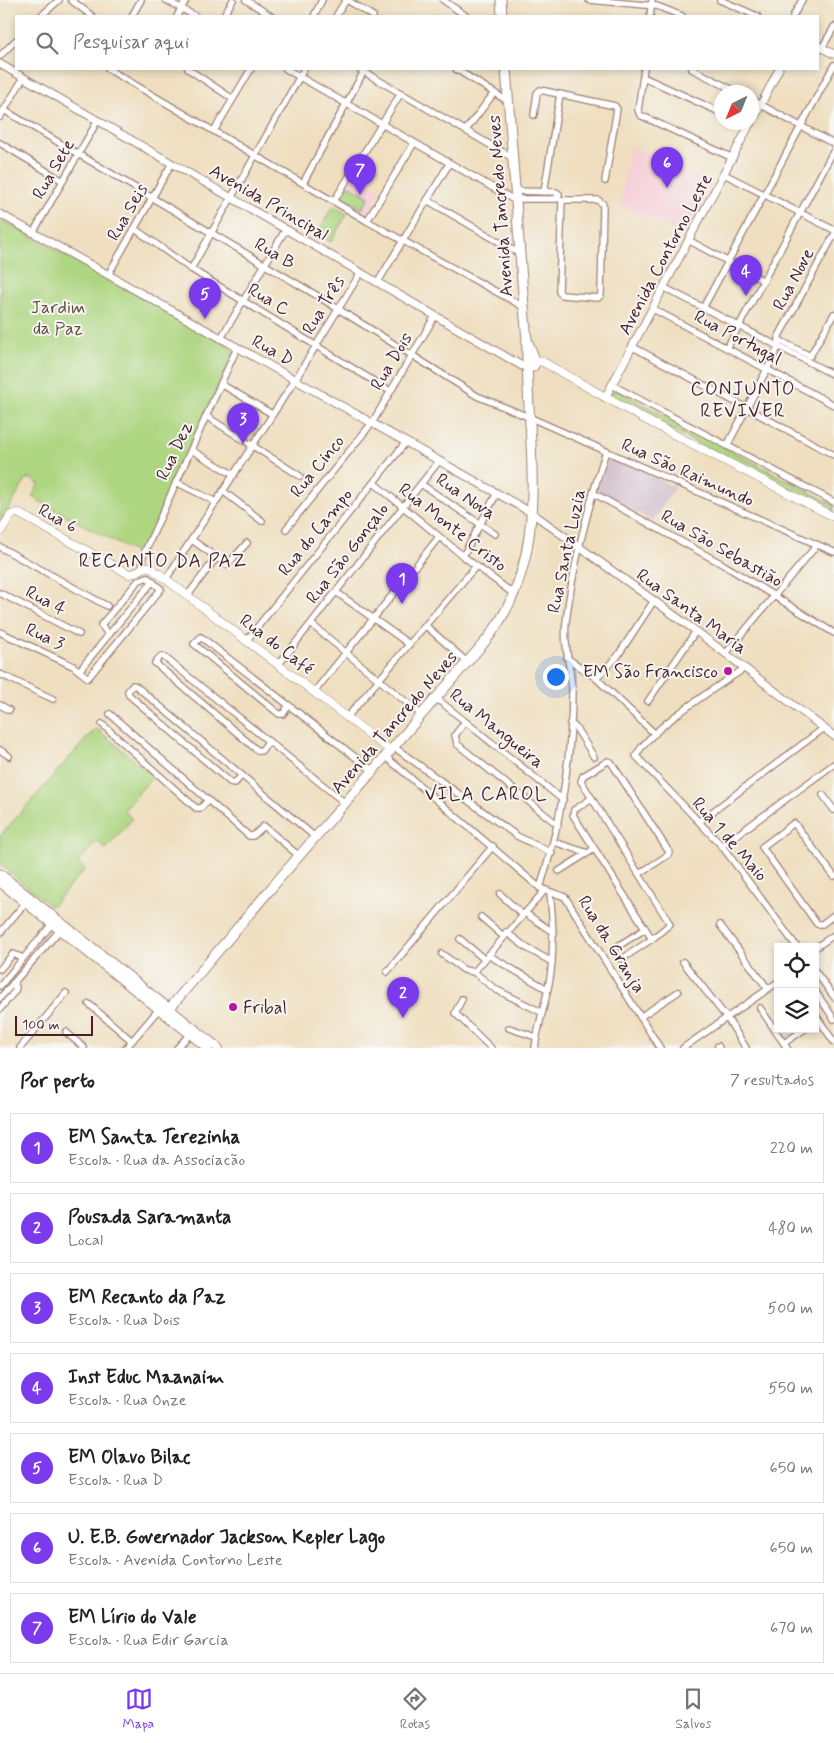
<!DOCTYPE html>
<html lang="pt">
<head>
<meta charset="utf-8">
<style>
	:root { --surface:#fff; --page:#f2f2f2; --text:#202124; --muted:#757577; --line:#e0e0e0; --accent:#7c3aed }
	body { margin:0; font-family:Mynerve,sans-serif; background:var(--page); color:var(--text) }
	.controls { position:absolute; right:15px; bottom:15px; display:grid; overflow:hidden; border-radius:0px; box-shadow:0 2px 8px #0003 }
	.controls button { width:45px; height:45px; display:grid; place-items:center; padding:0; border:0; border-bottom:1px solid var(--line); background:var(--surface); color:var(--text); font:25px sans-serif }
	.compass { position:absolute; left:714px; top:85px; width:45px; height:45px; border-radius:50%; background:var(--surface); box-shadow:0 2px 8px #0003; rotate:223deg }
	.scale { position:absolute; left:15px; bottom:12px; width:78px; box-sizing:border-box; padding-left:5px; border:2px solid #4a1f2b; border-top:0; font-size:14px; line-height:18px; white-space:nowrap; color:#4a1f2b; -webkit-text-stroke:4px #f6f6f2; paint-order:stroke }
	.you { position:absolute; left:555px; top:676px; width:18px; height:18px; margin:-12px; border:4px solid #fff; border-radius:50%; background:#1a73e8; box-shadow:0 0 0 8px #1a73e833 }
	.badge { display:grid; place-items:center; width:32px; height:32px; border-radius:50%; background:var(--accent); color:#fff; font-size:16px; font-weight:700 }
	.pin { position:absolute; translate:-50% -41px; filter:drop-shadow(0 1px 2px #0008) }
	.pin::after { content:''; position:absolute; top:26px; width:18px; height:15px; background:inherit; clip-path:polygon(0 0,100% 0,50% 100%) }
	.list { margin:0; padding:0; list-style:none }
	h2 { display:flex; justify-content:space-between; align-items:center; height:65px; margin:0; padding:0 20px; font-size:21px }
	h2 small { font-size:16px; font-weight:400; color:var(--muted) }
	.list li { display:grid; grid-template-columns:32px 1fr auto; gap:15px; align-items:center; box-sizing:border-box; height:70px; margin:0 10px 10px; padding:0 10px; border:1px solid var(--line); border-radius:0px }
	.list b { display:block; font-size:19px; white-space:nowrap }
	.list p { margin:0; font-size:16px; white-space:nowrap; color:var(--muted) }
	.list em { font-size:16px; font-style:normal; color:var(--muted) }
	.icon { flex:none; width:28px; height:28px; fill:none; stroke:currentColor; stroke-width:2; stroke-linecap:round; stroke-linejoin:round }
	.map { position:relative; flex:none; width:834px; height:1048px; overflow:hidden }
	.search { position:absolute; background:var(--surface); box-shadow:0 2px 8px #0003; left:15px; right:15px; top:15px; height:55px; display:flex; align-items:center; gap:12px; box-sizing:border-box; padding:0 18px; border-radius:0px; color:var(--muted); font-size:19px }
	.sheet { height:625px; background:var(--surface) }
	nav { display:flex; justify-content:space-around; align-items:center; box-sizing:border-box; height:70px; border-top:1px solid var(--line); background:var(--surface); font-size:14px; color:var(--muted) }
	nav a { display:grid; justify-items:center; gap:2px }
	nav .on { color:var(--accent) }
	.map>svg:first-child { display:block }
	.built { fill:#f6cfd8 }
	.industrial { fill:#d1bdca }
	.green { fill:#aed681; stroke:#7c7a56 }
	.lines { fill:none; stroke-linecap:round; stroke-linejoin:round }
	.minor-casing { stroke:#9c7f76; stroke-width:8 }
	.tertiary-casing { stroke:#9c7f76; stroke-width:9 }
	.secondary-casing { stroke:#9c7f76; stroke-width:9 }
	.primary-casing { stroke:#9c7f76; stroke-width:11 }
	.minor { stroke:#fff; stroke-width:5.5 }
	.tertiary { stroke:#fff; stroke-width:7 }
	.secondary { stroke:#fff; stroke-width:8 }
	.primary { stroke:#fff; stroke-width:9 }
	.poi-dot { fill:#b5179e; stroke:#f6f6f2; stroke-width:2 }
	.labels { text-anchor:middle; stroke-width:4; stroke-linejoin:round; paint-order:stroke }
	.street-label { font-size:18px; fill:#4a1f2b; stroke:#f6f6f2 }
	.park-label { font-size:18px; fill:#634d40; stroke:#f6f6f2 }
	.poi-label { font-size:18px; fill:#4a1f2b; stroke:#f6f6f2; text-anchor:end }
	.neighbourhood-label { font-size:19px; letter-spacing:1px; fill:#4a1f2b; stroke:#f6f6f2 }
</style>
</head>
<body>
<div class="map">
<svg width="834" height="1048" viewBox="0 0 834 1048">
	<rect width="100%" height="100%" fill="#f6f6f2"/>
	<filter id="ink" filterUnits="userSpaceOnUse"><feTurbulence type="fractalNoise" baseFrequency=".02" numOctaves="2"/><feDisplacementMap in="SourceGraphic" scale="10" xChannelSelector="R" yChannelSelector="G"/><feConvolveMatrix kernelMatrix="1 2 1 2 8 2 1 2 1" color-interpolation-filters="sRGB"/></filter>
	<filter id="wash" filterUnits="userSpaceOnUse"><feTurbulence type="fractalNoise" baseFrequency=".0096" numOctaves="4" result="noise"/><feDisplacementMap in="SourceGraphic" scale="20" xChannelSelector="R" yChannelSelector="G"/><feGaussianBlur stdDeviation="1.12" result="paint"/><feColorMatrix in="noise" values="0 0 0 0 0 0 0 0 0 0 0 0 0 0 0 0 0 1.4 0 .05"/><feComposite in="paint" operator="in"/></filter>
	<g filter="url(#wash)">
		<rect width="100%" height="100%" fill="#efdfc0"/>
		<g class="built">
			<path d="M 630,145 L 712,185 L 686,235 L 620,204 Z"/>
			<path d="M 354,174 L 381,190 L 366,216 L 339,200 Z"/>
		</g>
		<path class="industrial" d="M 609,456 L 675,487 L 653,521 L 597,492 Z"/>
		<g class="green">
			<path d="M 349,185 L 369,197 L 362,209 L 342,196 Z"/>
			<path d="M 333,206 L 347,214 L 331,242 L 317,234 Z"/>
			<path d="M 0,219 L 235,349 L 141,556 L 32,497 L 39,484 L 28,477 L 0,522 Z"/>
			<path d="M 614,389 L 834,505 L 834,513 L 609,398 Z"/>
			<path d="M 96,728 L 153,776 L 124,810 L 132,819 L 106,849 L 97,841 L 78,862 L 85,869 L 53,905 L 49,905 L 0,864 L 0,836 Z"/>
		</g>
	</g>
	<g filter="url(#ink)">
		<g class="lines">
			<defs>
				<g id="minor">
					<path d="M 71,0 L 92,16"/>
					<path d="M 166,0 L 195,16"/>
					<path d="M 246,0 L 271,16"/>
					<path d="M 347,0 L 373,16"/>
					<path d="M 443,0 L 466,16"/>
					<path d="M 589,0 L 657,6 L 682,16"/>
					<path d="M 720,0 L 757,16"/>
					<path d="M 41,16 L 59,0"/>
					<path d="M 132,16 L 141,0"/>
					<path d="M 177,16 L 186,0"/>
					<path d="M 223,16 L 233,0"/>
					<path d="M 314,16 L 322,0"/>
					<path d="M 336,16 L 346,0"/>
					<path d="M 650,16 L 652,0"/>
					<path d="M 793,16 L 802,0"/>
					<path d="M 822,48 L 834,27"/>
					<path d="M 0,56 L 16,40"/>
					<path d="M 108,69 L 367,221 L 524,307"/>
					<path d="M 188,69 L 233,99"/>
					<path d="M 286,69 L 516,201"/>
					<path d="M 359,69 L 513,158"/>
					<path d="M 456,69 L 509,102"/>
					<path d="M 644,69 L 638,110 L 640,115 L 733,158"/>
					<path d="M 692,69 L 737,92"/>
					<path d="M 643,77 L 722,113"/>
					<path d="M 752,100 L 834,144"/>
					<path d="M 4,110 L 316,295 L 477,396 L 531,418 L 834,552"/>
					<path d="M 534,115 L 537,93 L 540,90 L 615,106 L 617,109 L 605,181"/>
					<path d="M 0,117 L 24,77"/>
					<path d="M 741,122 L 749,126"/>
					<path d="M 466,130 L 494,93"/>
					<path d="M 214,131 L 251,69"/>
					<path d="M 0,143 L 63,181"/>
					<path d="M 724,174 L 834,230"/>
					<path d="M 303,183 L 364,71"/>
					<path d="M 515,191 L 556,192 L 559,194 L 556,199 L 516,199"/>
					<path d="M 544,192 L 560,94"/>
					<path d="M 558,198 L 562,200 L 598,200 L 603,204 L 601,295 L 598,298 L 562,295 L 559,292 L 562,200"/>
					<path d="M 427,200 L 520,254"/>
					<path d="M 334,201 L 401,93"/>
					<path d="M 367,221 L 414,143"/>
					<path d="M 135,229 L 191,269 L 390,391"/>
					<path d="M 33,233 L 98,120"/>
					<path d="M 834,235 L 779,336 L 779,340 L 810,356 L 834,314"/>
					<path d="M 690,241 L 764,281"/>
					<path d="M 191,269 L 304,69"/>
					<path d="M 108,275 L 172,163"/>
					<path d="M 378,282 L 449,164"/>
					<path d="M 665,288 L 834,375"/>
					<path d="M 703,308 L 834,65"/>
					<path d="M 653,309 L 834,405"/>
					<path d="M 221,338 L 286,229"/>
					<path d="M 633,347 L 834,455"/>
					<path d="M 727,348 L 834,150"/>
					<path d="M 221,384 L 272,414"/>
					<path d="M 612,385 L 834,502"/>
					<path d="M 206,416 L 300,476"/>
					<path d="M 727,446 L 777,350 L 778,343"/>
					<path d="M 191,450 L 234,475"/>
					<path d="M 176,482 L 216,502"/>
					<path d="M 374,483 L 463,556 L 515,595"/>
					<path d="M 421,484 L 495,534"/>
					<path d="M 223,491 L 262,521"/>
					<path d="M 593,493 L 724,565 L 834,633"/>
					<path d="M 286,529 L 372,423 L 435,316"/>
					<path d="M 192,540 L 227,565 L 247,543"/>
					<path d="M 0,547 L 107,606"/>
					<path d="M 463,556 L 497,493"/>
					<path d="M 143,567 L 142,558 L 237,348"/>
					<path d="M 166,579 L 295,380 L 361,272"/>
					<path d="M 336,592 L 409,644"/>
					<path d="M 0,593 L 79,634"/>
					<path d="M 188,595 L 216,558"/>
					<path d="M 311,624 L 422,715"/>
					<path d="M 426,626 L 467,662"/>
					<path d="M 0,632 L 73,666 L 88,678 L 161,589 L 147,577 L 138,581 L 101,625 L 109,635"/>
					<path d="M 247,640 L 406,442"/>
					<path d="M 726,653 L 817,545"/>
					<path d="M 567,658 L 596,678 L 655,734"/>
					<path d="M 279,664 L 439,461"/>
					<path d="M 745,668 C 717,687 650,728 636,756 L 722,846 L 797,947"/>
					<path d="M 79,671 L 153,581"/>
					<path d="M 0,674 L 53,699"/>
					<path d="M 596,678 L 617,657 L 653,602"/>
					<path d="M 315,691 L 439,537"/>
					<path d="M 436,698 L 563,800"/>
					<path d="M 648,701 L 696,631"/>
					<path d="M 0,705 L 9,710"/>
					<path d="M 289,705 L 283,714 L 279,714 L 194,644 L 201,637 L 373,771"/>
					<path d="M 110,714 L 249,836 L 253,836 L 264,826 L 299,856"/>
					<path d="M 348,716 L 476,566"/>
					<path d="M 465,722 L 455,735 L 457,744 L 558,825"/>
					<path d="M 570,723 L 576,728 L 594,757"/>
					<path d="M 102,724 L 196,808 L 201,808 L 208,800"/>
					<path d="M 268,742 L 261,751 L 257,750 L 155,663 L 160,657 L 163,656 L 345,803"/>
					<path d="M 394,747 L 517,836 L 552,853"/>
					<path d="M 0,750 L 9,756"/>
					<path d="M 386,757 L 540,888 L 565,897 L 660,1048"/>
					<path d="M 242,775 L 235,783 L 230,782 L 129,695 L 128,691 L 133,685 L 136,686 L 315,837"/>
					<path d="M 823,795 L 834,810"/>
					<path d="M 592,798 L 574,810 L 573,815 L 652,939 L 670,924 C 641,877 611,829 581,781 L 583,776 L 608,761 L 611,762 L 669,852 L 668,855 L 639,874"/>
					<path d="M 700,821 L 824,728"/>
					<path d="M 554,842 L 588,853"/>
					<path d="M 722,846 L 834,764"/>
					<path d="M 559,871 L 594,849"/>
					<path d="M 834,876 L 794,823 L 762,847 L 817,924 L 822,924 L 834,915"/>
					<path d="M 540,888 C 561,823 572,758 572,690 C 571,667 563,645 566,622 C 573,564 588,507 606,451"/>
					<path d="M 500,894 L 523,915"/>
					<path d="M 525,913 L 554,933"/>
					<path d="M 481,917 L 503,936"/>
					<path d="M 720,925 L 768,989"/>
					<path d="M 645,929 L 615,948 L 614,951 L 619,958 L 622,959 L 652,939"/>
					<path d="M 506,932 L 527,948 L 552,962"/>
					<path d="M 0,933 L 26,902"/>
					<path d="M 460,939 L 484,959"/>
					<path d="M 815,948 L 834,935"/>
					<path d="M 442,954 L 464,970 L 474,972"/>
					<path d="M 488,955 L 547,989"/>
					<path d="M 683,962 L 727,1018 L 746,1048"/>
					<path d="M 0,969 L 13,954 L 23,958"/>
					<path d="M 815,971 L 834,997"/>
					<path d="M 387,972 L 493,846"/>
					<path d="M 474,972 L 545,890"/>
					<path d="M 474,972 L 495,989 L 541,1012"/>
					<path d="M 0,986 L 52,924"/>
					<path d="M 815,991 L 834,1019"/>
					<path d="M 0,998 L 60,930"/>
					<path d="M 462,999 L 455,1013 L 491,1048"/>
					<path d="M 89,1004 L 132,1041"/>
					<path d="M 760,1008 L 787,1048"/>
					<path d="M 0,1009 L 15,991 L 16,987 L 13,983"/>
					<path d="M 815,1014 L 834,1042"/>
					<path d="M 640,1017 L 678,992"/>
					<path d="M 509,1028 L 536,1037"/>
					<path d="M 66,1032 L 84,1048"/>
					<path d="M 784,1043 L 805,1029"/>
					<path d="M 718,1046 L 719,1048"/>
					<path d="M 20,1048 L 66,993"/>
					<path d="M 126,1048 L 159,1009"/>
					<path d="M 177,1048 L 190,1034"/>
					<path d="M 535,1048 C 538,1022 548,997 551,971 C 554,945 553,919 550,893"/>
					<path d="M 683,1048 L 778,982"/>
				</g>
				<g id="tertiary">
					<path d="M 818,46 L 834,54"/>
					<path d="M 0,64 L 522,366 L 528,366"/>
					<path d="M 752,122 L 779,69"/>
					<path d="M 0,214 L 532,513 L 696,631 L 834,736"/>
					<path d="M 605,398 L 751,122"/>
				</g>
				<g id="secondary">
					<path d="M 535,360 L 543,362 L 644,419 L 834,517"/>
					<path d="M 0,532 L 11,515 L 18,513 L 129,574 C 137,575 141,565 150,567 L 391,751"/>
				</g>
				<g id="primary">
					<path d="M 501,0 L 502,16"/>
					<path d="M 506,69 L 524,307 L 527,340 L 536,362 L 533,367 L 528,367"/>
					<path d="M 0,874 L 218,1048"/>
					<path d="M 0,882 L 208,1048"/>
					<path d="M 167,1015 L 169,1009 L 279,879 L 483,644 C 557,557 525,443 527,340"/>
				</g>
			</defs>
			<use href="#minor" class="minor-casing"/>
			<use href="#tertiary" class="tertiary-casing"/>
			<use href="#secondary" class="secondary-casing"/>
			<use href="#primary" class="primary-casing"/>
			<use href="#minor" class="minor"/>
			<use href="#tertiary" class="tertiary"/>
			<use href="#secondary" class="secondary"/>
			<use href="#primary" class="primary"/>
		</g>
	</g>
	<g class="poi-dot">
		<circle cx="728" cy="671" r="5"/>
		<circle cx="233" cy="1007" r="5"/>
	</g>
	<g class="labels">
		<g class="street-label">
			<text transform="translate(53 169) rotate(-60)" y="6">Rua Sete</text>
			<text transform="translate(269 202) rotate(30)" y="6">Avenida Principal</text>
			<text transform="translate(500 206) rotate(-94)" y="6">Avenida Tancredo Neves</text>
			<text transform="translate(127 212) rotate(-60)" y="6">Rua Seis</text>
			<text transform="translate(275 253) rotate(31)" y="6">Rua B</text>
			<text transform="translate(665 254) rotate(-62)" y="6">Avenida Contorno Leste</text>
			<text transform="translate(793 279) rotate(-62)" y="6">Rua Nove</text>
			<text transform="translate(269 299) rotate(31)" y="6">Rua C</text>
			<text transform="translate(323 305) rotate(-59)" y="6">Rua Três</text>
			<text transform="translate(738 337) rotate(28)" y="6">Rua Portugal</text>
			<text transform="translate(273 350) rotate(29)" y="6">Rua D</text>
			<text transform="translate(391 361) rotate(-59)" y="6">Rua Dois</text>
			<text transform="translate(174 451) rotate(-65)" y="6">Rua Dez</text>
			<text transform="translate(317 466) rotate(-51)" y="6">Rua Cinco</text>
			<text transform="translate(688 472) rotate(24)" y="6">Rua São Raimundo</text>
			<text transform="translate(466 496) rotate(34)" y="6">Rua Nova</text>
			<text transform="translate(58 518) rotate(29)" y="6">Rua 6</text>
			<text transform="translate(453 527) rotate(38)" y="6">Rua Monte Cristo</text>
			<text transform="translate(315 532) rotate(-51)" y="6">Rua do Campo</text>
			<text transform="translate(722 548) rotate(30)" y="6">Rua São Sebastião</text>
			<text transform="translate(566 551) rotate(-78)" y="6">Rua Santa Luzia</text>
			<text transform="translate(347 553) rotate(-52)" y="6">Rua São Gonçalo</text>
			<text transform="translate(46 600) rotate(28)" y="6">Rua 4</text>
			<text transform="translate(692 611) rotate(36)" y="6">Rua Santa Maria</text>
			<text transform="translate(45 636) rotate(25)" y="6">Rua 3</text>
			<text transform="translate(277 644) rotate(37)" y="6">Rua do Café</text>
			<text transform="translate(394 722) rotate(-49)" y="6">Avenida Tancredo Neves</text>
			<text transform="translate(497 728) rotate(39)" y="6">Rua Mangueira</text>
			<text transform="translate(730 839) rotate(49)" y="6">Rua 1 de Maio</text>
			<text transform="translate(612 944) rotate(58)" y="6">Rua da Granja</text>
		</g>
		<g class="park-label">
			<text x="58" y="313">Jardim<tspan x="58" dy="21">da Paz</tspan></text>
		</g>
		<g class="poi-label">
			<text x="718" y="677">EM São Francisco</text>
			<text x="243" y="1013" text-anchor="start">Fribal</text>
		</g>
		<g class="neighbourhood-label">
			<text x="743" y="395">CONJUNTO<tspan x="743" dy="22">REVIVER</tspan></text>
			<text x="163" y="567">RECANTO DA PAZ</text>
			<text x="486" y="800">VILA CAROL</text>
		</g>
	</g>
</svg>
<div class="controls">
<button><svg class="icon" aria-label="locate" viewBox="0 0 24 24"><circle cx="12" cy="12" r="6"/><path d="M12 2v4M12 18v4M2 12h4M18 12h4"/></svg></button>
<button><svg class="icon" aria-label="layers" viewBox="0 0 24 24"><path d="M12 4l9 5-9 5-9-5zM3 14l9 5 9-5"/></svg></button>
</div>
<svg class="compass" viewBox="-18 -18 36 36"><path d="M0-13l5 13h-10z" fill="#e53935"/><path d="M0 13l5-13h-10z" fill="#757577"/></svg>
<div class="scale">100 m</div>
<div class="you"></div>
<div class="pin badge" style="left:402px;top:604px">1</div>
<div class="pin badge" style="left:403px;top:1018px">2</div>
<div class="pin badge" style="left:243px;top:444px">3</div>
<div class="pin badge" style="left:746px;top:296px">4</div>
<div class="pin badge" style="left:205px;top:319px">5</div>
<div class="pin badge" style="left:667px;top:188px">6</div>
<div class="pin badge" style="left:360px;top:195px">7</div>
<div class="search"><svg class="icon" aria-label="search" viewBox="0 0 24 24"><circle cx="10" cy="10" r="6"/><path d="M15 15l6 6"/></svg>Pesquisar aqui</div>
</div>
<section class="sheet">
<h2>Por perto<small>7 resultados</small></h2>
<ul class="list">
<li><span class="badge">1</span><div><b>EM Santa Terezinha</b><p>Escola · Rua da Associacão</p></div><em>220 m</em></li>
<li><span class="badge">2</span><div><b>Pousada Saramanta</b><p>Local</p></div><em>480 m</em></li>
<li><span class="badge">3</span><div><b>EM Recanto da Paz</b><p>Escola · Rua Dois</p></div><em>500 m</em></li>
<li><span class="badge">4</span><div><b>Inst Educ Maanaim</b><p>Escola · Rua Onze</p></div><em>550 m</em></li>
<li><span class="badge">5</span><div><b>EM Olavo Bilac</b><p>Escola · Rua D</p></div><em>650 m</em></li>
<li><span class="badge">6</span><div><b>U. E.B. Governador Jackson Kepler Lago</b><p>Escola · Avenida Contorno Leste</p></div><em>650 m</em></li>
<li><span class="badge">7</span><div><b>EM Lírio do Vale</b><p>Escola · Rua Edir Garcia</p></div><em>670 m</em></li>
</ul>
</section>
<nav>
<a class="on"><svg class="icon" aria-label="map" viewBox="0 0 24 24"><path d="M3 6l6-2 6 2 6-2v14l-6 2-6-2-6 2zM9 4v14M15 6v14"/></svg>Mapa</a>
<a><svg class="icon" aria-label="directions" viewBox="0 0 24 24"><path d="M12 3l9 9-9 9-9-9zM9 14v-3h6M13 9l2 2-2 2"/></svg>Rotas</a>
<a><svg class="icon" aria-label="saved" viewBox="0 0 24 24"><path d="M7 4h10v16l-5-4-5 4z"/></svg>Salvos</a>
</nav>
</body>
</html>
